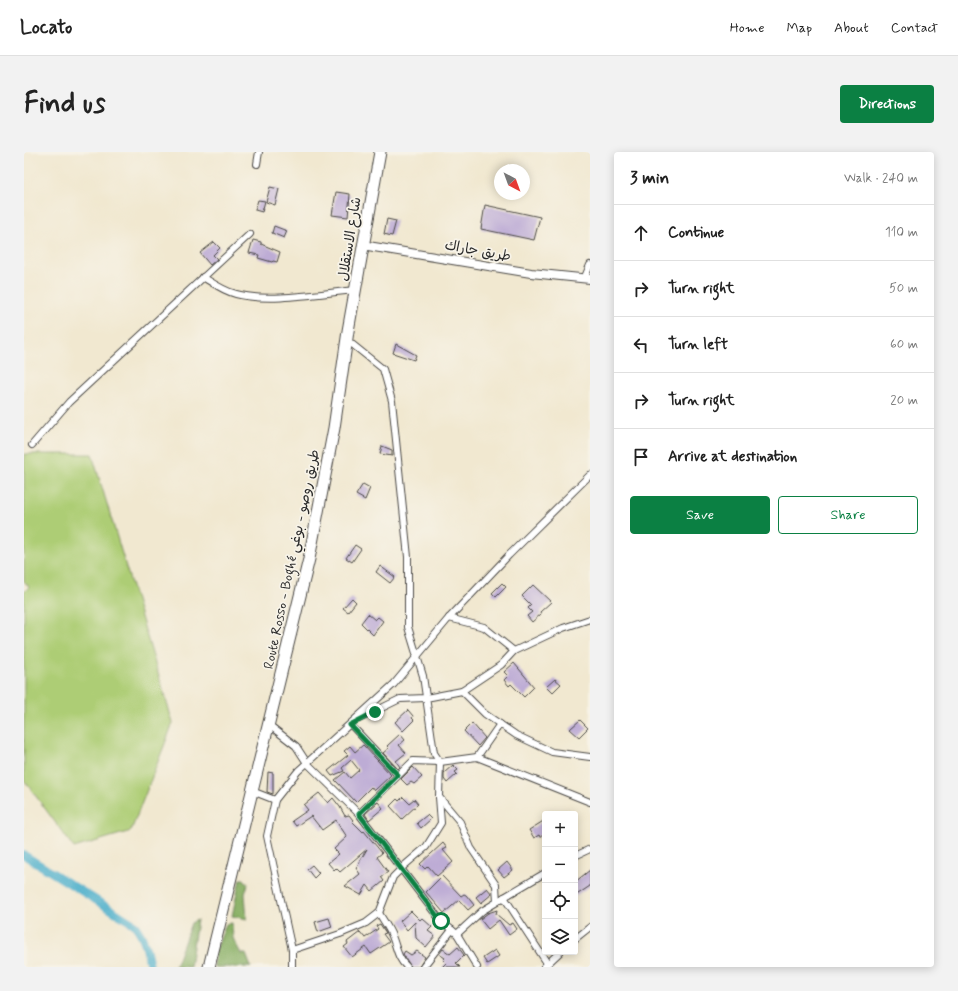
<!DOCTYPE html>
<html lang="en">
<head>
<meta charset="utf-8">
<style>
	:root { --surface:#fff; --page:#f2f2f2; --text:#222; --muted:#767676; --line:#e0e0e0; --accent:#0b8043 }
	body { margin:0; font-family:Mynerve,"Playpen Sans Arabic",sans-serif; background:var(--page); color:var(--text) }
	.controls { position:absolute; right:12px; bottom:12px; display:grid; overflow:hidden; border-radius:4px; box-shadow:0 2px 10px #0003 }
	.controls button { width:36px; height:36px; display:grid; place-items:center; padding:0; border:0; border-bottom:1px solid var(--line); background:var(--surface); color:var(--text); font:20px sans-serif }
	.compass { position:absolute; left:470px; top:12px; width:36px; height:36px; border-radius:50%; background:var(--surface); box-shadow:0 2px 10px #0003; rotate:139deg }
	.stop { position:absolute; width:12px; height:12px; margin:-9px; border:3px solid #0b8043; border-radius:50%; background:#fff }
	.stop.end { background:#0b8043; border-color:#fff; box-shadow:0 1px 4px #0008 }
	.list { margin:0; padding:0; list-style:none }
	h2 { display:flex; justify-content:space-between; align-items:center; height:52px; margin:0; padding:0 16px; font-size:17px }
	h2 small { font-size:13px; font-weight:400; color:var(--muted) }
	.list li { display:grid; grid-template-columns:26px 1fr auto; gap:12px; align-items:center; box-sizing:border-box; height:56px; padding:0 16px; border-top:1px solid var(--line) }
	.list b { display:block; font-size:15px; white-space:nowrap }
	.list em { font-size:13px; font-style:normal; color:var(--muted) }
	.actions { display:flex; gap:8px; padding:12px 16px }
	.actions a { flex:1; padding:9px 0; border:1px solid var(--accent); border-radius:4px; text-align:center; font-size:14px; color:var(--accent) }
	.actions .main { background:var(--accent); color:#fff }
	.icon { flex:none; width:22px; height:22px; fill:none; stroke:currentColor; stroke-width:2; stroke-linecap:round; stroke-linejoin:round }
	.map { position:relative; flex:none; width:566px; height:815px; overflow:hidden; border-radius:4px }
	header { display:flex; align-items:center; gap:24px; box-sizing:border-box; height:56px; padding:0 20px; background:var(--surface); border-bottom:1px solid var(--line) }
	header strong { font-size:19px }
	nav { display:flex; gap:22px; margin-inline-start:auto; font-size:14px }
	.intro { display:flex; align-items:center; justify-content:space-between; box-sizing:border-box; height:96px; padding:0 24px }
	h1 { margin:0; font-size:28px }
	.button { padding:10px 18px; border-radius:4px; background:var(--accent); color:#fff; font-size:14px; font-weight:700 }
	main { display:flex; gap:24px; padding:0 24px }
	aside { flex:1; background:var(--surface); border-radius:4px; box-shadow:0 2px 10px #0003 }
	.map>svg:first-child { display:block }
	.green { fill:#adcd75; stroke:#6c7c50 }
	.forest { fill:#8ab066; stroke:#5a6e48 }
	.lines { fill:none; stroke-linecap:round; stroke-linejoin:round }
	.canal { stroke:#4cafcb; stroke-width:8 }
	.building { fill:#bdacd5 }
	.minor-casing { stroke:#494744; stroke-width:8 }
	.tertiary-casing { stroke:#494744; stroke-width:10 }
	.trunk-casing { stroke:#494744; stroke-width:13 }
	.minor { stroke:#fff; stroke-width:6 }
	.tertiary { stroke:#fff; stroke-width:8 }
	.trunk { stroke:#fff; stroke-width:11 }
	.route { stroke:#0b8043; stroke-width:5 }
	.labels { text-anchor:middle; stroke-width:3.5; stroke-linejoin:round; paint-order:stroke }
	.street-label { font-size:14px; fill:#2b2b2b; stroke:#f7f3e8 }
</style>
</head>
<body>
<header>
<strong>Locato</strong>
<nav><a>Home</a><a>Map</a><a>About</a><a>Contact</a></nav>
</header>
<div class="intro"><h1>Find us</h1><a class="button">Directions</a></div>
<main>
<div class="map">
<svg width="566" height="815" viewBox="0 0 566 815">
	<rect width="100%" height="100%" fill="#f7f3e8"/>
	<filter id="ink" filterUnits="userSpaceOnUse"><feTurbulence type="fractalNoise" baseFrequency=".025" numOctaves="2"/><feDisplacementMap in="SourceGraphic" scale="8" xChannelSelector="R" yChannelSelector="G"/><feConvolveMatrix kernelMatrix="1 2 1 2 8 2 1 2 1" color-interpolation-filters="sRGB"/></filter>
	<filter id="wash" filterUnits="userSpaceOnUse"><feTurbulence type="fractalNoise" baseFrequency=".012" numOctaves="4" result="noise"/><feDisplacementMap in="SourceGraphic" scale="16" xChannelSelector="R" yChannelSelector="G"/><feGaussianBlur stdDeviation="0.9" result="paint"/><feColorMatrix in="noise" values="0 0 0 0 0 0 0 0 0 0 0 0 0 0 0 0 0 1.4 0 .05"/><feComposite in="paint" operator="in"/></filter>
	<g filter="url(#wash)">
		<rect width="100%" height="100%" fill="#f1e8d0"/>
		<path class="green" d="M 0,302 L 68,302 L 149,571 L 107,679 L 50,696 L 0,628 L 0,440 L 5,435 L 0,429 Z"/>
		<g class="forest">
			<path d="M 216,727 L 220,727 L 224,732 L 221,742 L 223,767 L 208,764 Z"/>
			<path d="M 173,768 L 166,815 L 151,815 L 167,771 Z"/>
			<path d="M 208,771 L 209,786 L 217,802 L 222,802 L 227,815 L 190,815 L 191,800 L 202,772 Z"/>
		</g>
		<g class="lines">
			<path class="canal" d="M 0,703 L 110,772 C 121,786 123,798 126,815"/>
		</g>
		<g id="blocks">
			<g class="building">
				<path d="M 246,35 L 255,37 L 251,53 L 242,50 Z"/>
				<path d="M 312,40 L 326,42 L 324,65 L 308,63 Z"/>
				<path d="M 234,48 L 241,49 L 238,60 L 231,58 Z"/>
				<path d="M 461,53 L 516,65 L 510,88 L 457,77 Z"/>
				<path d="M 363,67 L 372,69 L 368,84 L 360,82 Z"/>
				<path d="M 250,74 L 263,79 L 260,86 L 248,81 Z"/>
				<path d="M 229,88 L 237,90 L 237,92 L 256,100 L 253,110 L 249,109 L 248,110 L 234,106 L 235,103 L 225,101 Z"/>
				<path d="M 190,90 L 196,96 L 189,103 L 193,107 L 186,113 L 176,101 Z"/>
				<path d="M 372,192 L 392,203 L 390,208 L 369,201 Z"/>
				<path d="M 358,294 L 368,298 L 368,304 L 356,302 Z"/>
				<path d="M 339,332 L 346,336 L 341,348 L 332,343 Z"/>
				<path d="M 331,393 L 337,397 L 328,410 L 322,406 Z"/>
				<path d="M 356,414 L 371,425 L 366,431 L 352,420 Z"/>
				<path d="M 478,431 L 482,435 L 472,445 L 468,441 Z"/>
				<path d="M 509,433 L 527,450 L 516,460 L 517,462 L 508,470 L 503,464 L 508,460 L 504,456 L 507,453 L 498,444 Z"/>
				<path d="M 328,446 L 332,450 L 324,460 L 319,456 Z"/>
				<path d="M 344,462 L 351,468 L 354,465 L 359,469 L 349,483 L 337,471 Z"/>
				<path d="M 490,511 L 510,535 L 500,545 L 487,532 L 485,534 L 480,528 L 484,524 L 480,520 Z"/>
				<path d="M 531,527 L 537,532 L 528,541 L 522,535 Z"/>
				<path d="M 384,558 L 389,564 L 388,566 L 390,568 L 379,579 L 371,570 Z"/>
				<path d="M 556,568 L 564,576 L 555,585 L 546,577 Z"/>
				<path d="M 448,571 L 461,586 L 454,594 L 440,579 Z"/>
				<path d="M 376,582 L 381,588 L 375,593 L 382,601 L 372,609 L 376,615 L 374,617 L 359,601 L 365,596 L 363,594 Z"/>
				<path d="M 339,593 L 367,623 L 350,639 L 347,635 L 332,650 L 311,628 L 321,620 L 326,626 L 335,618 L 327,608 L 318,616 L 320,619 L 308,624 L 304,619 L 324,603 L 320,599 L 326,594 L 331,600 Z"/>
				<path d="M 429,613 L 434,618 L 431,620 L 433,622 L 423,631 L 420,627 L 420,621 Z"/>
				<path d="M 389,615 L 398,625 L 390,632 L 387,630 L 383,633 L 377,627 Z"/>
				<path d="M 244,620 L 249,621 L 249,642 L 243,640 Z"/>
				<path d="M 295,641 L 304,651 L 309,646 L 316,655 L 321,664 L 325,663 L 329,668 L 328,669 L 339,680 L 340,679 L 358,701 L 353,705 L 364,720 L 357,725 L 360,729 L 348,739 L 343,733 L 337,743 L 321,734 L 336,722 L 332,716 L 343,697 L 316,720 L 312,716 L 310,718 L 304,711 L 315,702 L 310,697 L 323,685 L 312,668 L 298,678 L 287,664 L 272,674 L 268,669 L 284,658 L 280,653 Z"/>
				<path d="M 379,645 L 385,651 L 390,647 L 394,652 L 378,667 L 366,654 L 373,647 L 375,649 Z"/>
				<path d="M 354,650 L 359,656 L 345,668 L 341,662 Z"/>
				<path d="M 403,663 L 407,667 L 397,676 L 393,671 Z"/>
				<path d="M 521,668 L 521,682 L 516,685 L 515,683 L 510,686 L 505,678 Z"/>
				<path d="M 419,691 L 423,696 L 419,698 L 429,710 L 413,724 L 404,714 L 401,717 L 396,712 Z"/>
				<path d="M 483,710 L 489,718 L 480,725 L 474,718 Z"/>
				<path d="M 288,713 L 295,721 L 290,726 L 283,717 Z"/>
				<path d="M 566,718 L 566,734 L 551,744 L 551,730 Z"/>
				<path d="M 418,724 L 437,744 L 440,742 L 442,743 L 450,753 L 444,758 L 435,748 L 420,761 L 402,740 Z"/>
				<path d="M 463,736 L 468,742 L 457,751 L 452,745 Z"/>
				<path d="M 473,758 L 472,762 L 485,773 L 489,771 L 493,777 L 485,783 L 475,768 L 464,777 L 456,767 L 464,761 Z"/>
				<path d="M 387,759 L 396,768 L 398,766 L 408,775 L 404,779 L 411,784 L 402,795 L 392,786 L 391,770 L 383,778 L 376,769 Z"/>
				<path d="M 305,766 L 308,775 L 294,780 L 291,770 Z"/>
				<path d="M 356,772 L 362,781 L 359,782 L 365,790 L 347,802 L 342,795 L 328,805 L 320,795 L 324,792 L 323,790 L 336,780 L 341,786 L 354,777 L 352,774 Z"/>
				<path d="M 434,795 L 440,803 L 432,811 L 436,815 L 418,815 L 422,811 L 419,808 L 421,806 L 415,802 L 419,797 L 426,802 Z"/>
				<path d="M 471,798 L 475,804 L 463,812 L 459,806 Z"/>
				<path d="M 381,799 L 387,803 L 393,799 L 401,805 L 395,815 L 387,815 L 379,802 Z"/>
			</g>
		</g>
	</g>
	<g filter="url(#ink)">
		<use href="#blocks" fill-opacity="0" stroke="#494744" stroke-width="1"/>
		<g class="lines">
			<defs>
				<g id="minor">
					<path d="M 233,12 L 235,0"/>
					<path d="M 179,125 C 190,132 200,139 212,142 C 246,151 297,141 332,138"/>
					<path d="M 561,125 L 566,113"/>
					<path d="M 323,188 L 359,217 L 368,249 L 384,405 L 384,475 L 399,524 L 410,601 L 416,610 L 415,645 L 436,670 L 447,696 L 472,733 L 473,750 L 458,759 L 433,782 L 453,815"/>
					<path d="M 8,293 L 45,250 L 226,82"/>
					<path d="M 425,466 L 460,475 L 490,499"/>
					<path d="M 438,539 L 461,562 L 492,583 L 528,600 L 566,605"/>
					<path d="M 335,567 L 376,547 L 402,546 L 438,539 L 477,513 L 490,499 L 539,476 L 566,467"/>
					<path d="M 245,573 L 272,594 L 283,611 L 335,662 L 417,769 L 433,782"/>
					<path d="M 327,573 L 374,623"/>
					<path d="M 453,605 L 476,572"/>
					<path d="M 228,639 L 251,648"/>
					<path d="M 335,662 L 389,609 L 416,610 L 453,605 L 566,650"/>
					<path d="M 551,704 L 566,697"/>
					<path d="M 480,745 L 523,811"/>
					<path d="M 477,747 L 521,721"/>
					<path d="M 355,761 C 359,768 365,776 368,784 C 373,796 373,806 383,815"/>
					<path d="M 551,787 L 566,775"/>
					<path d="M 268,798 L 316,782 L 342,771 L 355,761 L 369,725 L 381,713 L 402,695 L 417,671 L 415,645"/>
					<path d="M 268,815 L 268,798 L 243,684 L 251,648 L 274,619 L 370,532 L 425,466 L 485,403 L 566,323"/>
					<path d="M 399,815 L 428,778"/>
					<path d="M 520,815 L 536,800"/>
				</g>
				<path id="tertiary" d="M 338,93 L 507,121 L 566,127"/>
				<path id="trunk" d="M 185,815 L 285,407 L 310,276 L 324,179 L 356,0"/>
			</defs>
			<use href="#minor" class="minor-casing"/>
			<use href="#tertiary" class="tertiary-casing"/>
			<use href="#trunk" class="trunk-casing"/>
			<use href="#minor" class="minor"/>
			<use href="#tertiary" class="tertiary"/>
			<use href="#trunk" class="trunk"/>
		</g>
	</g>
	<g class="lines" filter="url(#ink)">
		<path class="route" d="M 351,560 L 326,573 L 374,623 L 335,662 L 417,769"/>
	</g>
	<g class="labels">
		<g class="street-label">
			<text transform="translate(325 87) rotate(-81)" y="5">شارع الاستقلال</text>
			<text transform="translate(454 98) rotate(10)" y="5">طريق جاراك</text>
			<text transform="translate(267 407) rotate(-78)" y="5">Route Rosso - Boghé طريق روصو - بوغي</text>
		</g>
	</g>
</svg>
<div class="controls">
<button>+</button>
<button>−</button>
<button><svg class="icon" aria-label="locate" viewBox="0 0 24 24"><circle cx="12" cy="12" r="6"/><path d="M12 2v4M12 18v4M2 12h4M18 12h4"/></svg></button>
<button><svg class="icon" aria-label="layers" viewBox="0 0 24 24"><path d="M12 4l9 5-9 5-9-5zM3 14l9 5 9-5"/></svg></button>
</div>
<svg class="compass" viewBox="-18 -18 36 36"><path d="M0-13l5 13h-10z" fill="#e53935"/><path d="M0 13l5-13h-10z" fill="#767676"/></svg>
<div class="stop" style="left:417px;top:769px"></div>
<div class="stop end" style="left:351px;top:560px"></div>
</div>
<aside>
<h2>3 min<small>Walk · 240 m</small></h2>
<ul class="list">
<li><svg class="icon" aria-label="ahead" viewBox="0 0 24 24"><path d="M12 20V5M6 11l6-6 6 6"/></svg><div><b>Continue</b></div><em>110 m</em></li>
<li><svg class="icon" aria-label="right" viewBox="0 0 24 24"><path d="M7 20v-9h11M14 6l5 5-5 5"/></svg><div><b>Turn right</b></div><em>50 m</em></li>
<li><svg class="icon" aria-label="left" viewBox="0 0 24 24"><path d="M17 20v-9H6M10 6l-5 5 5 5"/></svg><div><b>Turn left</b></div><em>60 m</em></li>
<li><svg class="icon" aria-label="right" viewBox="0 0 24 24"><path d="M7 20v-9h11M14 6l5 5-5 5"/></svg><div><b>Turn right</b></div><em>20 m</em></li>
<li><svg class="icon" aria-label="arrive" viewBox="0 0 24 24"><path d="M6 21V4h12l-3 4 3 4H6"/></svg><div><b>Arrive at destination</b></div></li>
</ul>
<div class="actions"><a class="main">Save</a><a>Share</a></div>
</aside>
</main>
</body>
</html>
